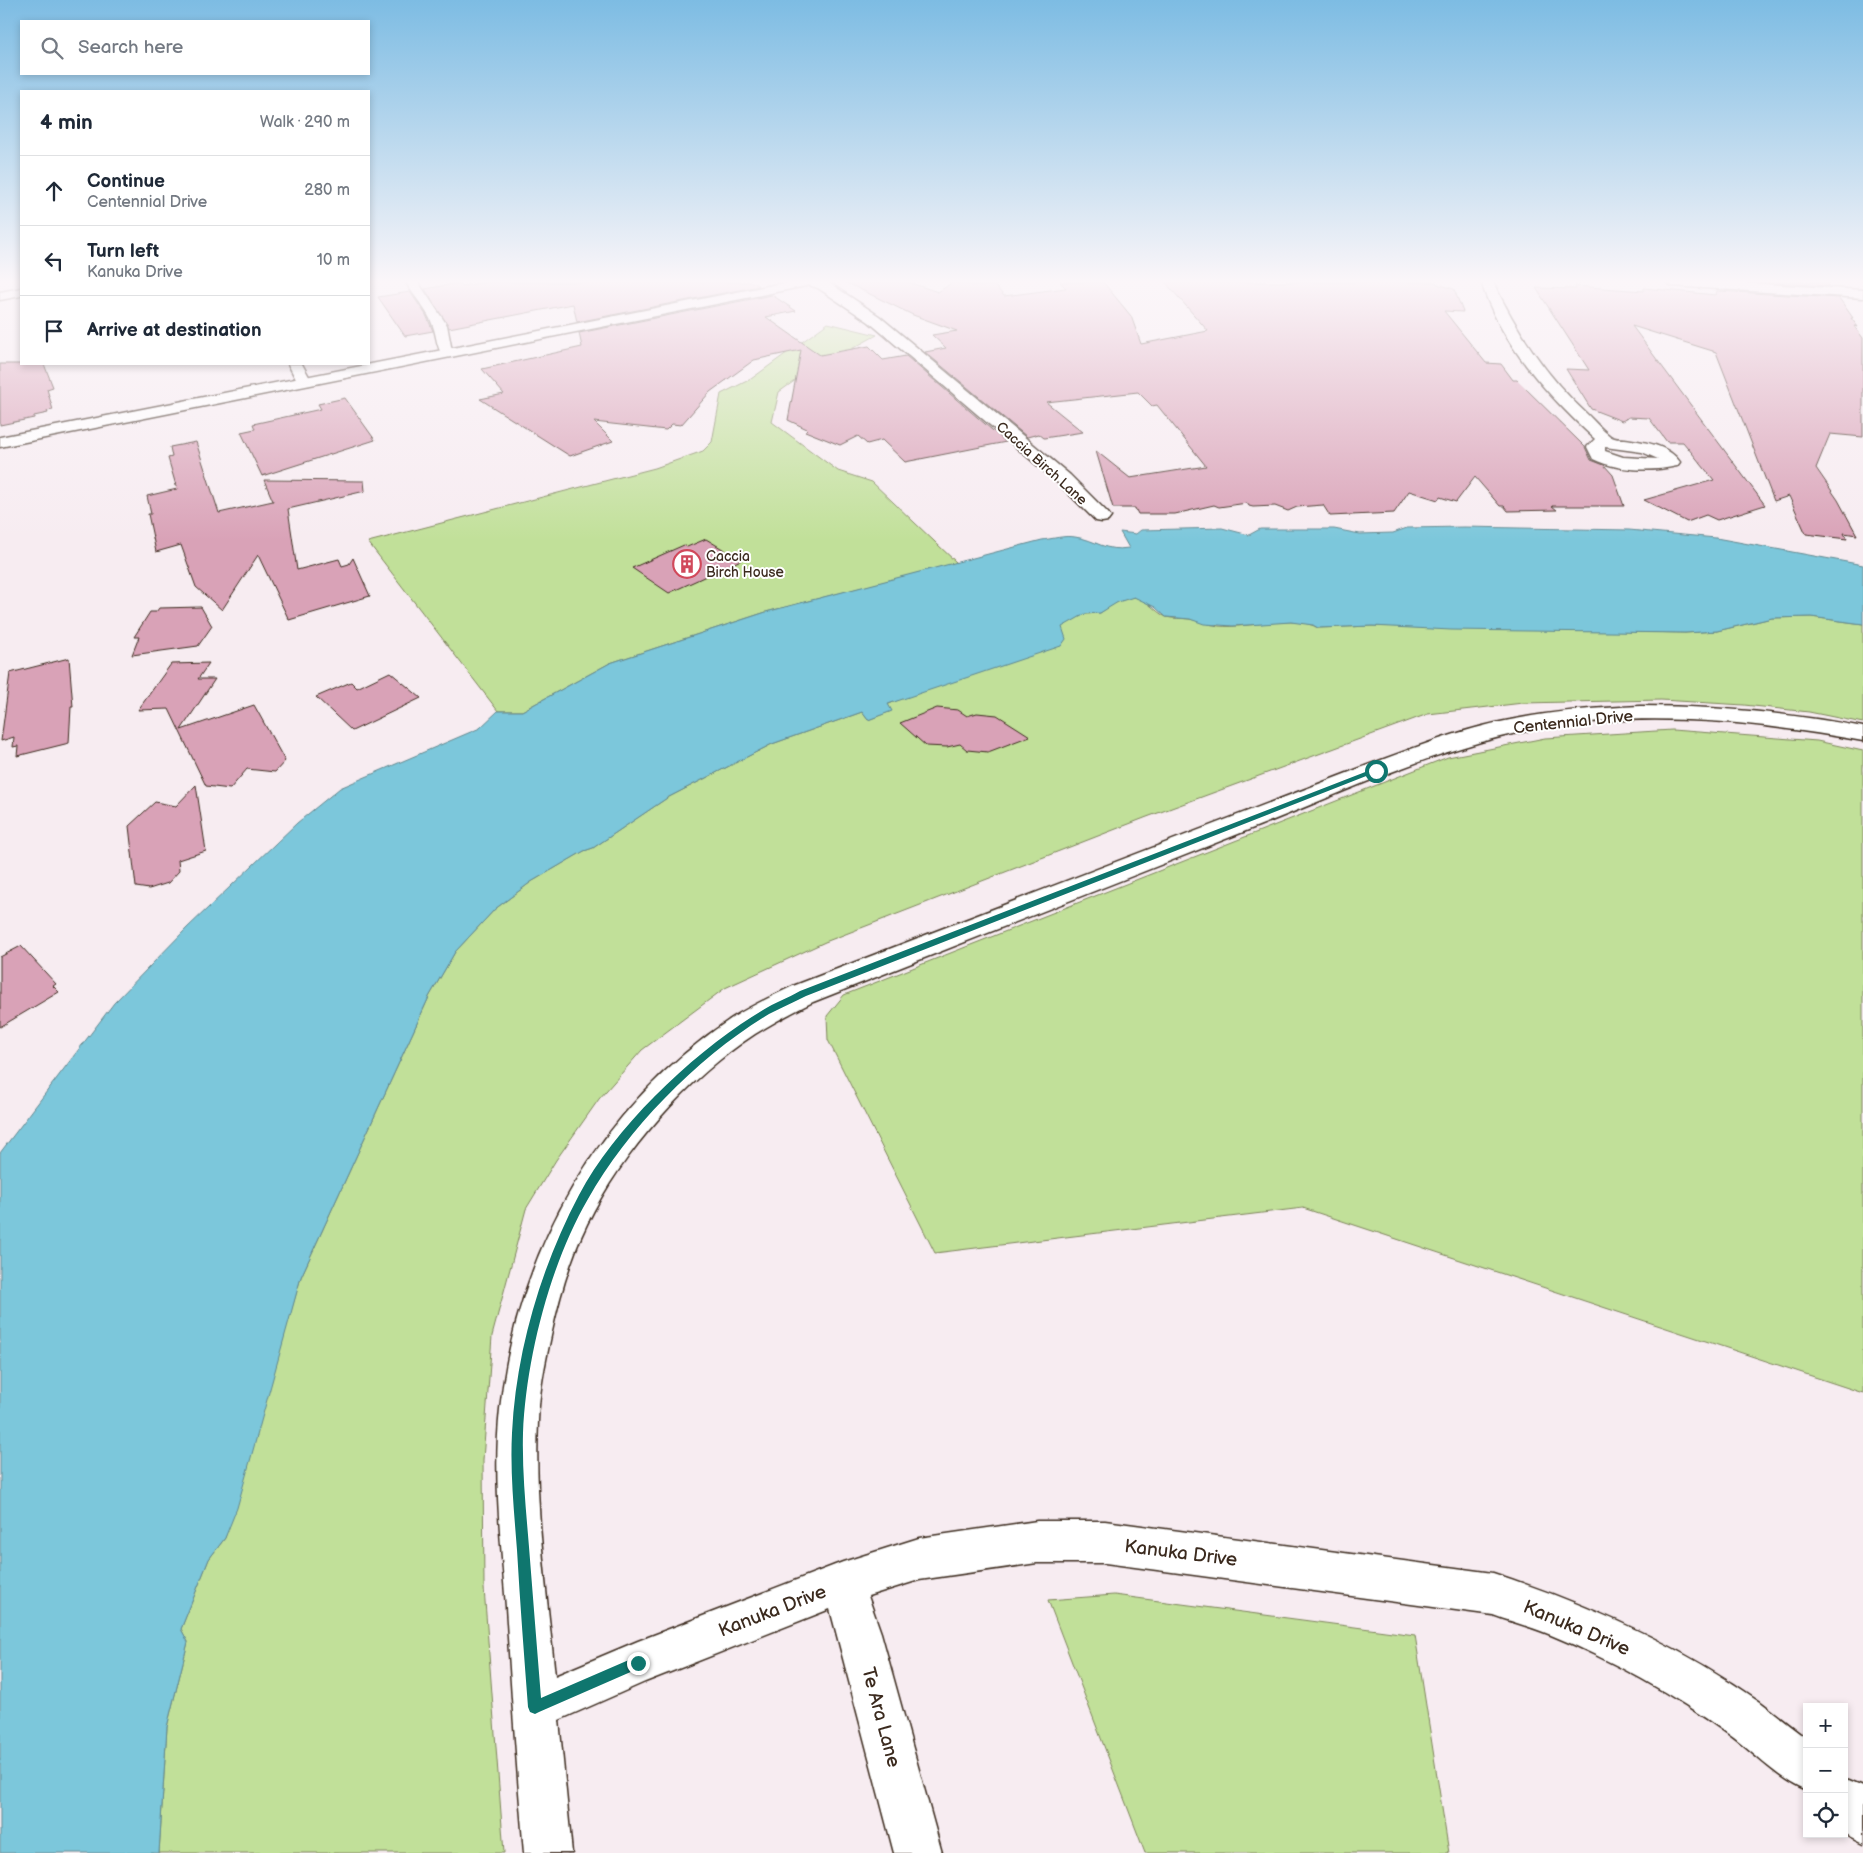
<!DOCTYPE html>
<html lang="en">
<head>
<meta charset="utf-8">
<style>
	:root { --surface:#fff; --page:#f6f6f7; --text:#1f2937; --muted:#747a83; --line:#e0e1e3 }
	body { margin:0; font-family:"Balsamiq Sans",sans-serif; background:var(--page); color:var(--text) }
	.controls { position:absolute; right:15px; bottom:15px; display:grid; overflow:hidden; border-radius:0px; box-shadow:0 2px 8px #0003 }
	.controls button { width:45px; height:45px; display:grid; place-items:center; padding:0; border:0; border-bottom:1px solid var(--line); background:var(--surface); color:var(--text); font:25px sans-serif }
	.stop { position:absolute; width:15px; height:15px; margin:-11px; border:4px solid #0f766e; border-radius:50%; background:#fff }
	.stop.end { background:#0f766e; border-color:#fff; box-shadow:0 1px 5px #0008 }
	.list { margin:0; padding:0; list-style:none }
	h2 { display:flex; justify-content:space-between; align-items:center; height:65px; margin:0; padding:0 20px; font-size:21px }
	h2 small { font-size:16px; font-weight:400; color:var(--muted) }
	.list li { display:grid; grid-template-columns:32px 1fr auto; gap:15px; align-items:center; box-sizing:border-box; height:70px; padding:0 20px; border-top:1px solid var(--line) }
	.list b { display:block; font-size:19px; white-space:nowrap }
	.list p { margin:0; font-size:16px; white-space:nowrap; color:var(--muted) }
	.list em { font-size:16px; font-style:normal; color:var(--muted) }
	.icon { flex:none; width:28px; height:28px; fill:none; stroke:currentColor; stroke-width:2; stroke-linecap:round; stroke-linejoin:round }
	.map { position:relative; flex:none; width:1863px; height:1853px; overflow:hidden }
	.search { position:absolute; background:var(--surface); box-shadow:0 2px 8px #0003; left:20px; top:20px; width:350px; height:55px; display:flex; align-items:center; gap:12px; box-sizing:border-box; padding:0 18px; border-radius:0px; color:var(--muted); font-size:19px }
	.panel { position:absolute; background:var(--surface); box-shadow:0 2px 8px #0003; left:20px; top:90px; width:350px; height:275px; border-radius:0px }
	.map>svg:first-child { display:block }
	.green { fill:#c1e099; stroke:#7e855c }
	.water { fill:#7cc7db; stroke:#62888f }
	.building { fill:#d9a2b7; stroke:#3b2a1e }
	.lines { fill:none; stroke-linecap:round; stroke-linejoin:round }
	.street-casing { stroke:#3b2a1e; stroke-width:3 }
	.secondary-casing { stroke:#3b2a1e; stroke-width:3 }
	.street { fill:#fff; fill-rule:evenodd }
	.secondary { fill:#fff; fill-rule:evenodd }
	.route { fill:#0f766e }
	.labels { text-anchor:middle; stroke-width:4; stroke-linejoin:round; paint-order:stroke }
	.far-street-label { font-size:14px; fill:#3b2a1e; stroke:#fff }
	.far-poi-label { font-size:14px; fill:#3b2a1e; stroke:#fff; text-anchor:start }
	.street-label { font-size:16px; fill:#3b2a1e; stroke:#fff }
	.near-street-label { font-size:19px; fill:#3b2a1e; stroke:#fff }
</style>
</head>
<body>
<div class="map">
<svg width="1863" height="1853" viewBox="0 0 1863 1853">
	<rect width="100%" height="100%" fill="#f7ecf1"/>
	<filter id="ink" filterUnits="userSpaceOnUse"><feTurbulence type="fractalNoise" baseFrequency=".02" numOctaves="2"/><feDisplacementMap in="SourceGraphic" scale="10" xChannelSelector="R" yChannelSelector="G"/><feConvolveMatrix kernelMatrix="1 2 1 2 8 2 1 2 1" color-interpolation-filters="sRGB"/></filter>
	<g filter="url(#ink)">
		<g class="green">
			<path d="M 828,323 L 877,335 L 800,377 L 779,392 L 772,422 L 838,471 L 872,482 L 957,563 L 766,612 L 610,663 L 522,711 L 498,711 L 368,542 L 655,468 L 703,451 L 712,442 L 721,394 L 751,379 Z"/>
			<path d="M 1130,597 C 1145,596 1155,612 1166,617 C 1173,619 1182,618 1189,619 C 1199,620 1208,625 1219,626 C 1246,629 1295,614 1318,628 L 1372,626 L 1685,633 L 1717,631 L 1772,618 L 1811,617 L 1863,624 L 1863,723 L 1809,712 L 1744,705 L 1661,700 L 1523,703 L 1428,714 L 1147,817 L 825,942 L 725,988 L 642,1050 L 599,1099 L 556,1160 L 526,1209 L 492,1336 L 483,1460 L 484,1588 L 504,1853 L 159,1853 L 167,1727 L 188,1642 L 181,1629 L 209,1559 L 225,1538 L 301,1277 L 429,997 L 455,952 L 495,909 L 531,882 L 584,851 L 593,848 L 667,798 L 772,744 L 862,712 L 868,720 L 891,711 L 887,705 L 1085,614 L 1100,613 L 1113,604 Z"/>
			<path d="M 1672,730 L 1817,741 L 1863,751 L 1863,1393 L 1303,1208 L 935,1253 L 828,1040 L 827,1016 L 844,995 L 1448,757 L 1545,738 Z"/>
			<path d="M 1114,1595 L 1415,1635 L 1449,1853 L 1145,1853 L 1048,1600 Z"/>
		</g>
		<path class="water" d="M 1464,527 L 1629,530 L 1716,538 L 1863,565 L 1863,624 L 1811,617 L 1772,618 L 1717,631 L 1685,633 L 1451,630 L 1372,626 L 1318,628 L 1313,625 L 1291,622 L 1233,626 L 1204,624 L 1190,619 L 1166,617 L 1155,607 L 1134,597 L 1118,602 L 1100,613 L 1085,614 L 1062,627 L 1066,639 L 1061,646 L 888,704 L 892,711 L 868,720 L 862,712 L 772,744 L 667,798 L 593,848 L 584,851 L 531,882 L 495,909 L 455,952 L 429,997 L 301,1277 L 237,1508 L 225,1538 L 209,1559 L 181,1629 L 188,1642 L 167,1727 L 159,1853 L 0,1853 L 0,1153 L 114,1003 L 187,928 L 297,823 L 340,788 L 480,728 L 498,711 L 522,711 L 610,663 L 766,612 L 1042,540 C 1052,539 1065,535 1075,537 C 1097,540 1104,552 1129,548 L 1120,532 L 1136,534 L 1141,530 L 1222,528 L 1249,535 L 1260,529 L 1334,529 L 1360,534 L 1393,533 L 1407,528 Z"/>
		<g class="building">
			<path d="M 487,282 L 753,282 L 759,286 L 577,322 L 573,304 L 449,328 L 425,289 L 459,283 L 461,286 Z"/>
			<path d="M 845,282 L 908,282 L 938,292 L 953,282 L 980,286 L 994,285 L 1004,296 L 1066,288 L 1060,282 L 1103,282 L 1131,316 L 1141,344 L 1208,331 L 1165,282 L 1436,282 L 1437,284 L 1454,289 L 1463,312 L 1444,311 L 1486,363 L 1501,364 L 1513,380 L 1517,380 L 1585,447 L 1591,460 L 1604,465 L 1613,475 L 1624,506 L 1552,506 L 1557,510 L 1508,511 L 1504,506 L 1500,506 L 1475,477 L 1456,502 L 1440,497 L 1438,500 L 1409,491 L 1394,513 L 1330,516 L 1323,505 L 1297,507 L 1288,511 L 1275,506 L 1253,507 L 1249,506 L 1247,503 L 1219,507 L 1214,505 L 1175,514 L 1138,514 L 1135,508 L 1113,508 L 1096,451 L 1130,478 L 1206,466 L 1157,405 L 1152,406 L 1138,392 L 1046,402 L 1083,432 L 1044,438 L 1039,434 L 1027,437 L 925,352 L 946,348 L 932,335 L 957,331 L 913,315 Z"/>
			<path d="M 1755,282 L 1826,282 L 1830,286 Z"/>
			<path d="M 1575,286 L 1644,291 L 1644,288 L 1716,295 L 1717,291 L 1839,298 L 1853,318 L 1851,318 L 1858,327 L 1854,326 L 1863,338 L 1863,437 L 1830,434 L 1816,468 L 1838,500 L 1857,535 L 1844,533 L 1847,539 L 1806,534 L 1789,496 L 1774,501 L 1716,352 L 1632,326 L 1765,505 L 1717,520 L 1706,515 L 1687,522 L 1644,500 L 1714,480 L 1683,442 L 1667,442 L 1649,418 L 1629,417 L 1622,421 L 1591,409 L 1566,369 L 1589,370 L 1536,288 L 1576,289 Z"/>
			<path d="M 410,292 L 426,315 L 433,331 L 405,336 L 378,297 Z"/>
			<path d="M 772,295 L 796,311 L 766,317 L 820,355 L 869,346 L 883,360 L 906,356 L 1006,442 L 905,462 L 882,440 L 867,444 L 858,436 L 840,445 L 805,431 L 807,429 L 788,420 L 801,350 L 754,360 L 710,392 L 681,425 L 672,424 L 666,430 L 594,422 L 613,441 L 570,456 L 480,399 L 504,394 L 482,369 L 582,347 L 579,333 Z"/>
			<path d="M 0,364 L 44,364 L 53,387 L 47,389 L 53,410 L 47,411 L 48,413 L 34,416 L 34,418 L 0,425 Z"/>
			<path d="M 345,398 L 375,440 L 262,476 L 241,432 L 255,429 L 253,424 L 321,409 L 318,404 Z"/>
			<path d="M 196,442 L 219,513 L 273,501 L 264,480 L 364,481 L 365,491 L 288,509 L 297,570 L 339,559 L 342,566 L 349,564 L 353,558 L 370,596 L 289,620 L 258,555 L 222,610 L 196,587 L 181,545 L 156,552 L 148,514 L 151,514 L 147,496 L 177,489 L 168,458 L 172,457 L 170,447 Z"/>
			<path d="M 706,539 L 741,560 L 669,593 L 632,568 L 684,545 L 687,547 Z"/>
			<path d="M 201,607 L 212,626 L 198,646 L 132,655 L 139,637 L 134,637 L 150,612 L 156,612 L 159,608 Z"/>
			<path d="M 69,658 L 73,707 L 71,707 L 69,743 L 17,756 L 18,746 L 13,747 L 14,737 L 1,741 L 10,673 Z"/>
			<path d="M 209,663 L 198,679 L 215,679 L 181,730 L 254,705 L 285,761 L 275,772 L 247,769 L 230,789 L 206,786 L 169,709 L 138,710 L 171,664 Z"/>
			<path d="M 390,672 L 421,698 L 352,731 L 316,697 L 351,682 L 357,688 Z"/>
			<path d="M 937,708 L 958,710 L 967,716 L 977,713 L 997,715 L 1030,736 L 988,752 L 967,750 L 960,744 L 947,747 L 926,746 L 900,723 Z"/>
			<path d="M 196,785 L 206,851 L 178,860 L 179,871 L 168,883 L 149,889 L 136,887 L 129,826 L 155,802 L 176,806 Z"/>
			<path d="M 21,946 L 56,984 L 53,986 L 59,992 L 0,1027 L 0,957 Z"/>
		</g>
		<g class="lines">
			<defs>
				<g id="street">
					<path d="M 406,282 L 418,282 L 447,325 L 451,346 L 455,353 L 453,356 L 443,356 C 436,346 437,337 433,326 C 428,310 413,296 406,282 Z"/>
					<path d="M 808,282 L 828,282 L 879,316 L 1070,475 L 1108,513 L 1111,517 L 1108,521 L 1102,522 L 1096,521 L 1058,483 L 869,322 L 818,288 L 809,285 Z"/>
					<path d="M 1481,282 L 1493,282 C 1518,333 1546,377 1588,415 C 1595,422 1602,430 1610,436 C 1614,439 1620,439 1625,439 C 1645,442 1668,445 1680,462 L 1677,466 C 1651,472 1617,471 1593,459 L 1587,447 L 1595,439 C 1547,395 1501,344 1481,282 ZM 1605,447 L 1642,452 L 1658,459 L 1623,457 L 1605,451 Z"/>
					<path d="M 1665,282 L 1729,282 L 1863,290 L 1863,298 L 1672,286 Z"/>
					<path d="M 21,288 L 21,296 L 0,300 L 0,292 Z"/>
					<path d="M 288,364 L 302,364 L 312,382 L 309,385 L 299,385 Z"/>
					<path d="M 1640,706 C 1715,706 1789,713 1863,727 L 1863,741 C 1760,722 1653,711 1549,727 C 1450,742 1354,788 1261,825 C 1112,884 963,943 813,1002 C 793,1012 774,1022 755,1034 C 688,1078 622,1152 587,1224 C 570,1259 559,1298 551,1336 C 545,1364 539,1392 538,1421 C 534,1506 547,1592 555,1676 L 638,1641 L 843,1562 L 919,1538 L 1037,1521 L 1105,1521 L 1493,1573 C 1587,1604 1678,1644 1759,1701 C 1775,1713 1791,1726 1807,1738 L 1807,1791 C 1776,1778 1754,1752 1727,1733 C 1673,1694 1612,1660 1551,1635 C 1532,1627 1512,1622 1493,1615 L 1105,1563 L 1037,1563 L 919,1580 L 868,1596 L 881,1633 L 942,1853 L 894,1853 L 830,1609 L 645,1682 L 559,1720 L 572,1853 L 524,1853 C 517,1771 511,1689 506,1607 C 501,1541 493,1475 500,1409 C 517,1251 599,1107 732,1018 C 751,1006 772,996 793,986 L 1368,765 C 1414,748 1461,729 1510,720 C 1553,711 1596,708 1640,706 Z"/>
					<path d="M 1844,1779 L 1863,1787 L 1863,1844 L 1843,1834 Z"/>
				</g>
				<path id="secondary" d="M 788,282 L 813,282 L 806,286 L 0,447 L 0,437 Z"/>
			</defs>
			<use href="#street" class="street-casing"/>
			<use href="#secondary" class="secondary-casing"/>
			<use href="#street" class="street"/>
			<use href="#secondary" class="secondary"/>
		</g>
	</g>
	<linearGradient id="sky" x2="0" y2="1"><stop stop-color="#7dbce3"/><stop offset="0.52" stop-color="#fbf6f9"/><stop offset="1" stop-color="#fbf6f9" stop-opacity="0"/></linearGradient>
	<rect width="1863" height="541" fill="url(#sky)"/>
	<path class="route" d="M 1373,769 L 1379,771 L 806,996 C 794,1002 781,1008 769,1014 C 699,1056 628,1128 588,1199 C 550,1264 526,1359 523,1433 C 522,1471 526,1510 529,1547 C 533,1598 537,1648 541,1698 L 638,1656 L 642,1658 L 644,1663 L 642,1667 L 539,1712 L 535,1714 L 530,1712 L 528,1707 C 524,1655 520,1602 517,1550 C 514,1511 510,1472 512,1433 C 516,1351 541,1267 579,1195 C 616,1125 696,1050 763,1010 C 774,1003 788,998 800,991 Z"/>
	<defs>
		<symbol id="building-ring" viewBox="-11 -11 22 22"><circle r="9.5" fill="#fff" stroke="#d1495b" stroke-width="1.5"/><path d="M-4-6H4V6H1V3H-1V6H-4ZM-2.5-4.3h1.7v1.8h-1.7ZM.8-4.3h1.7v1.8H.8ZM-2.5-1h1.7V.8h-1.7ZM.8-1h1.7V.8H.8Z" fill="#d1495b"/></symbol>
	</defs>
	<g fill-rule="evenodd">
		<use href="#building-ring" x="671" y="548" width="32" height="32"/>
	</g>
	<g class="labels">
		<g class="far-street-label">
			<text transform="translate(1042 463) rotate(42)" y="5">Caccia Birch Lane</text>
		</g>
		<g class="far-poi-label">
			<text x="706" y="561">Caccia<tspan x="706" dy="16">Birch House</tspan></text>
		</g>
		<g class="street-label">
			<text transform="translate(1573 721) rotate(-6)" y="6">Centennial Drive</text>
		</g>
		<g class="near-street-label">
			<text transform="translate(1181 1552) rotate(7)" y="7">Kanuka Drive</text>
			<text transform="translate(772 1610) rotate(-21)" y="7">Kanuka Drive</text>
			<text transform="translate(1577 1627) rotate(23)" y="7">Kanuka Drive</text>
			<text transform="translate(882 1717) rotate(75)" y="7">Te Ara Lane</text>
		</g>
	</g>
</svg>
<div class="controls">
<button>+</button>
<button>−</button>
<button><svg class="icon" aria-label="locate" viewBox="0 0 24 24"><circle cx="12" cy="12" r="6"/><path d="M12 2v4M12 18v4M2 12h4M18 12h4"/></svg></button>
</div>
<div class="stop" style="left:1376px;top:771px"></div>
<div class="stop end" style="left:638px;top:1663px"></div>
<div class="search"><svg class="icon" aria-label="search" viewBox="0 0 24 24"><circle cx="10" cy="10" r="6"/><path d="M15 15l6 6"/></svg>Search here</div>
<section class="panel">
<h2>4 min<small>Walk · 290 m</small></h2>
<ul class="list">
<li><svg class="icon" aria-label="ahead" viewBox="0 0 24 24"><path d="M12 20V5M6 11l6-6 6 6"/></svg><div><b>Continue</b><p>Centennial Drive</p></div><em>280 m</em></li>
<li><svg class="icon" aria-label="left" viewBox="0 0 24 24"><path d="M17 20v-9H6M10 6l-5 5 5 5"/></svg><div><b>Turn left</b><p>Kanuka Drive</p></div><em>10 m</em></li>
<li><svg class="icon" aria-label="arrive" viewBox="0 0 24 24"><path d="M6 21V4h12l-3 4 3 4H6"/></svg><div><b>Arrive at destination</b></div></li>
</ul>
</section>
</div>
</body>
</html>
